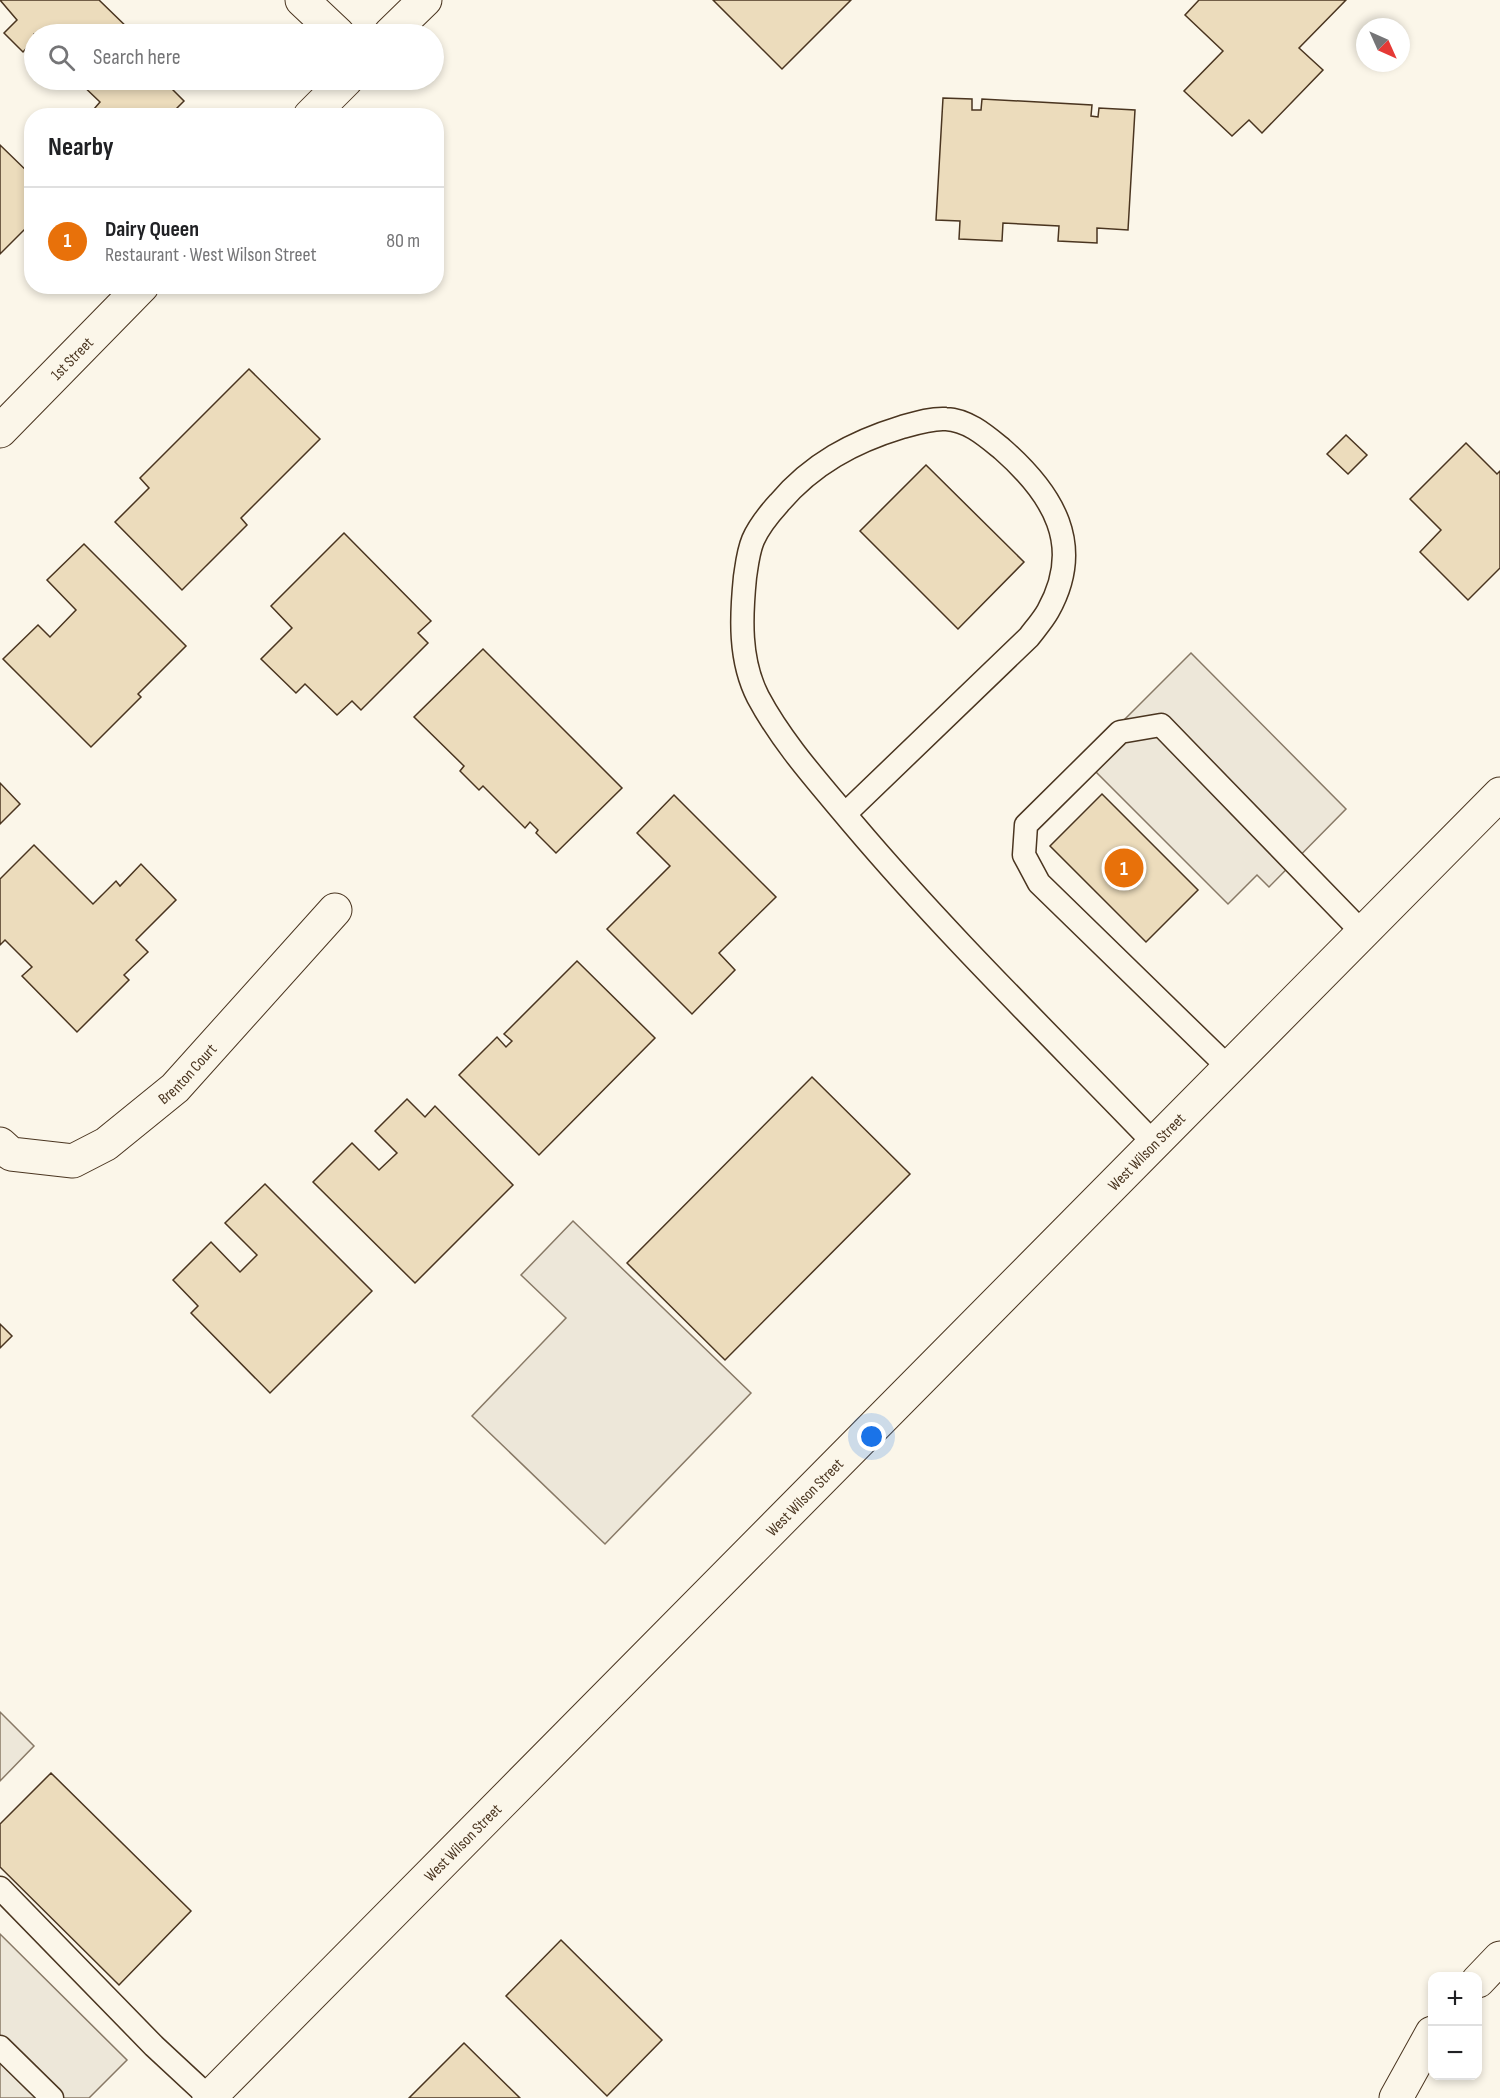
<!DOCTYPE html>
<html lang="en">
<head>
<meta charset="utf-8">
<style>
	:root { --surface:#fff; --page:#f2f2f2; --text:#202124; --muted:#757577; --line:#e0e0e0; --accent:#c62828 }
	body { margin:0; font-family:"Sofia Sans Condensed",sans-serif; background:var(--page); color:var(--text) }
	.controls { position:absolute; right:18px; bottom:18px; display:grid; overflow:hidden; border-radius:12px; box-shadow:0 3px 9px #0003 }
	.controls button { width:54px; height:54px; display:grid; place-items:center; padding:0; border:0; border-bottom:2px solid var(--line); background:var(--surface); color:var(--text); font:30px sans-serif }
	.compass { position:absolute; left:1356px; top:18px; width:54px; height:54px; border-radius:50%; background:var(--surface); box-shadow:0 3px 9px #0003; rotate:135deg }
	.you { position:absolute; left:872px; top:1437px; width:21px; height:21px; margin:-15px; border:4px solid #fff; border-radius:50%; background:#1a73e8; box-shadow:0 0 0 9px #1a73e833 }
	.badge { display:grid; place-items:center; width:39px; height:39px; border-radius:50%; background:var(--accent); color:#fff; font-size:20px; font-weight:700 }
	.pin { position:absolute; translate:-50% -50%; border:3px solid #fff; box-shadow:0 2px 6px #0006 }
	.list { margin:0; padding:0; list-style:none }
	h2 { display:flex; justify-content:space-between; align-items:center; height:78px; margin:0; padding:0 24px; font-size:26px }
	h2 small { font-size:20px; font-weight:400; color:var(--muted) }
	.list li { display:grid; grid-template-columns:39px 1fr auto; gap:18px; align-items:center; box-sizing:border-box; height:108px; padding:0 24px; border-top:2px solid var(--line) }
	.list b { display:block; font-size:22px; white-space:nowrap }
	.list p { margin:0; font-size:20px; white-space:nowrap; color:var(--muted) }
	.list em { font-size:20px; font-style:normal; color:var(--muted) }
	.icon { flex:none; width:33px; height:33px; fill:none; stroke:currentColor; stroke-width:2; stroke-linecap:round; stroke-linejoin:round }
	.map { position:relative; flex:none; width:1500px; height:2098px; overflow:hidden }
	.search { position:absolute; background:var(--surface); box-shadow:0 3px 9px #0003; left:24px; top:24px; width:420px; height:66px; display:flex; align-items:center; gap:15px; box-sizing:border-box; padding:0 21px; border-radius:33px; color:var(--muted); font-size:22px }
	.panel { position:absolute; background:var(--surface); box-shadow:0 3px 9px #0003; left:24px; top:108px; width:420px; height:186px; border-radius:24px }
	.map>svg:first-child { display:block }
	.parking { fill:#ede7d9; stroke:#887966; stroke-width:1.5 }
	.building { fill:#ecdcbc; stroke:#4a3520; stroke-width:1.5 }
	.lines { fill:none; stroke-linecap:round; stroke-linejoin:round }
	.lane-casing { stroke:#4a3520; stroke-width:25 }
	.street-casing { stroke:#4a3520; stroke-width:35 }
	.secondary-casing { stroke:#4a3520; stroke-width:35 }
	.lane { stroke:#fbf6e9; stroke-width:22 }
	.street { stroke:#fbf6e9; stroke-width:33 }
	.secondary { stroke:#fbf6e9; stroke-width:33 }
	.labels { text-anchor:middle; stroke-width:4.5; stroke-linejoin:round; paint-order:stroke }
	.street-label { font-size:16px; fill:#4a3520; stroke:#fbf6e9 }
</style>
</head>
<body>
<div class="map">
<svg width="1500" height="2098" viewBox="0 0 1500 2098">
	<rect width="100%" height="100%" fill="#fbf6e9"/>
	<g class="parking">
		<path d="M 1191,653 L 1346,809 L 1269,887 L 1257,875 L 1228,904 L 1084,760 Z"/>
		<path d="M 573,1221 L 751,1393 L 605,1544 L 472,1416 L 566,1318 L 521,1275 Z"/>
		<path d="M 0,1712 L 34,1746 L 0,1781 Z"/>
		<path d="M 0,1934 L 127,2060 L 89,2098 L 0,2098 Z"/>
	</g>
	<g class="building">
		<path d="M 0,0 L 99,0 L 134,34 L 34,34 L 34,40 L 23,52 L 4,33 L 17,20 Z"/>
		<path d="M 713,0 L 851,0 L 782,69 Z"/>
		<path d="M 1199,0 L 1346,0 L 1299,48 L 1323,70 L 1262,133 L 1249,120 L 1232,136 L 1184,91 L 1223,51 L 1185,15 Z"/>
		<path d="M 77,80 L 166,80 L 164,81 L 184,101 L 169,116 L 88,116 L 100,102 Z"/>
		<path d="M 943,98 L 972,99 L 972,110 L 981,110 L 982,99 L 1092,105 L 1091,116 L 1098,117 L 1099,108 L 1135,110 L 1128,230 L 1097,228 L 1097,243 L 1058,241 L 1059,226 L 1003,223 L 1002,241 L 959,239 L 960,221 L 936,220 Z"/>
		<path d="M 0,145 L 32,176 L 32,222 L 0,254 Z"/>
		<path d="M 249,369 L 320,439 L 241,518 L 247,525 L 182,590 L 115,522 L 149,488 L 140,478 Z"/>
		<path d="M 1346,435 L 1367,455 L 1348,474 L 1327,454 Z"/>
		<path d="M 1466,443 L 1497,474 L 1500,471 L 1500,568 L 1468,600 L 1420,552 L 1441,530 L 1410,499 Z"/>
		<path d="M 926,465 L 1024,562 L 958,629 L 860,531 Z"/>
		<path d="M 344,533 L 431,621 L 418,633 L 428,643 L 361,710 L 352,701 L 337,715 L 305,684 L 296,693 L 261,659 L 292,628 L 271,606 Z"/>
		<path d="M 84,544 L 186,646 L 138,694 L 141,697 L 91,747 L 3,659 L 38,625 L 50,637 L 76,610 L 47,580 Z"/>
		<path d="M 483,649 L 622,788 L 556,853 L 536,833 L 538,830 L 530,822 L 525,828 L 483,786 L 479,790 L 460,771 L 464,766 L 414,717 Z"/>
		<path d="M 0,783 L 20,804 L 0,824 Z"/>
		<path d="M 1102,794 L 1198,890 L 1146,942 L 1050,846 Z"/>
		<path d="M 674,795 L 776,897 L 719,953 L 735,970 L 692,1014 L 607,929 L 670,866 L 637,833 Z"/>
		<path d="M 34,845 L 93,904 L 116,881 L 120,886 L 141,864 L 176,900 L 136,940 L 148,952 L 124,975 L 129,980 L 77,1032 L 22,976 L 32,967 L 5,940 L 0,945 L 0,879 Z"/>
		<path d="M 577,961 L 655,1038 L 539,1155 L 459,1075 L 497,1037 L 506,1047 L 512,1041 L 504,1034 Z"/>
		<path d="M 812,1077 L 910,1174 L 725,1360 L 627,1263 Z"/>
		<path d="M 407,1099 L 425,1117 L 435,1106 L 513,1185 L 415,1283 L 313,1182 L 352,1143 L 379,1170 L 397,1153 L 375,1131 Z"/>
		<path d="M 265,1184 L 372,1291 L 270,1393 L 191,1313 L 198,1306 L 173,1280 L 211,1242 L 240,1272 L 257,1255 L 225,1223 Z"/>
		<path d="M 0,1324 L 12,1336 L 0,1348 Z"/>
		<path d="M 51,1773 L 191,1911 L 119,1985 L 0,1867 L 0,1824 Z"/>
		<path d="M 561,1940 L 662,2040 L 607,2096 L 506,1996 Z"/>
		<path d="M 464,2043 L 520,2098 L 409,2098 Z"/>
	</g>
	<g class="lines">
		<defs>
			<g id="lane">
				<path d="M 845,814 L 1029,637 C 1035,629 1043,620 1048,611 C 1085,545 1053,494 1002,449 C 986,436 968,420 946,419 C 932,418 916,423 902,427 C 853,442 812,464 779,503 C 769,514 759,526 753,540 C 748,552 747,564 745,577 C 741,617 739,660 758,697 C 783,744 820,784 854,825 C 948,936 1053,1038 1154,1143"/>
				<path d="M 1229,1068 L 1039,883 L 1024,855 L 1026,825 L 1120,732 L 1161,725 L 1362,932"/>
				<path d="M 0,1888 L 154,2046 L 210,2098"/>
				<path d="M 0,2047 L 52,2098"/>
			</g>
			<g id="street">
				<path d="M 302,0 L 338,34"/>
				<path d="M 390,34 L 425,0"/>
				<path d="M 310,116 L 346,80"/>
				<path id="s1" d="M 0,431 L 142,286"/>
				<path id="s2" d="M 0,1144 L 11,1154 L 73,1161 L 106,1144 L 175,1088 L 335,910"/>
				<path d="M 1478,1981 L 1500,1958"/>
				<path d="M 1396,2098 L 1432,2033"/>
			</g>
			<g id="secondary">
				<path id="s3" d="M 209,2098 L 1500,794"/>
			</g>
		</defs>
		<use href="#lane" class="lane-casing"/>
		<use href="#street" class="street-casing"/>
		<use href="#secondary" class="secondary-casing"/>
		<use href="#lane" class="lane"/>
		<use href="#street" class="street"/>
		<use href="#secondary" class="secondary"/>
	</g>
	<g class="labels">
		<g class="street-label">
			<text dy="6" stroke="none"><textPath href="#s1" startOffset="102">1st Street</textPath></text>
			<text dy="6" stroke="none"><textPath href="#s2" startOffset="222">Brenton Court</textPath></text>
			<text dy="6" stroke="none"><textPath href="#s3" startOffset="1332">West Wilson Street</textPath></text>
			<text dy="6" stroke="none"><textPath href="#s3" startOffset="846">West Wilson Street</textPath></text>
			<text dy="6" stroke="none"><textPath href="#s3" startOffset="360">West Wilson Street</textPath></text>
		</g>
	</g>
</svg>
<div class="controls">
<button>+</button>
<button>−</button>
</div>
<svg class="compass" viewBox="-18 -18 36 36"><path d="M0-13l5 13h-10z" fill="#e53935"/><path d="M0 13l5-13h-10z" fill="#757577"/></svg>
<div class="you"></div>
<div class="pin badge" style="left:1124px;top:868px;background:#e8710a">1</div>
<div class="search"><svg class="icon" aria-label="search" viewBox="0 0 24 24"><circle cx="10" cy="10" r="6"/><path d="M15 15l6 6"/></svg>Search here</div>
<section class="panel">
<h2>Nearby<small></small></h2>
<ul class="list">
<li><span class="badge" style="background:#e8710a">1</span><div><b>Dairy Queen</b><p>Restaurant · West Wilson Street</p></div><em>80 m</em></li>
</ul>
</section>
</div>
</body>
</html>
